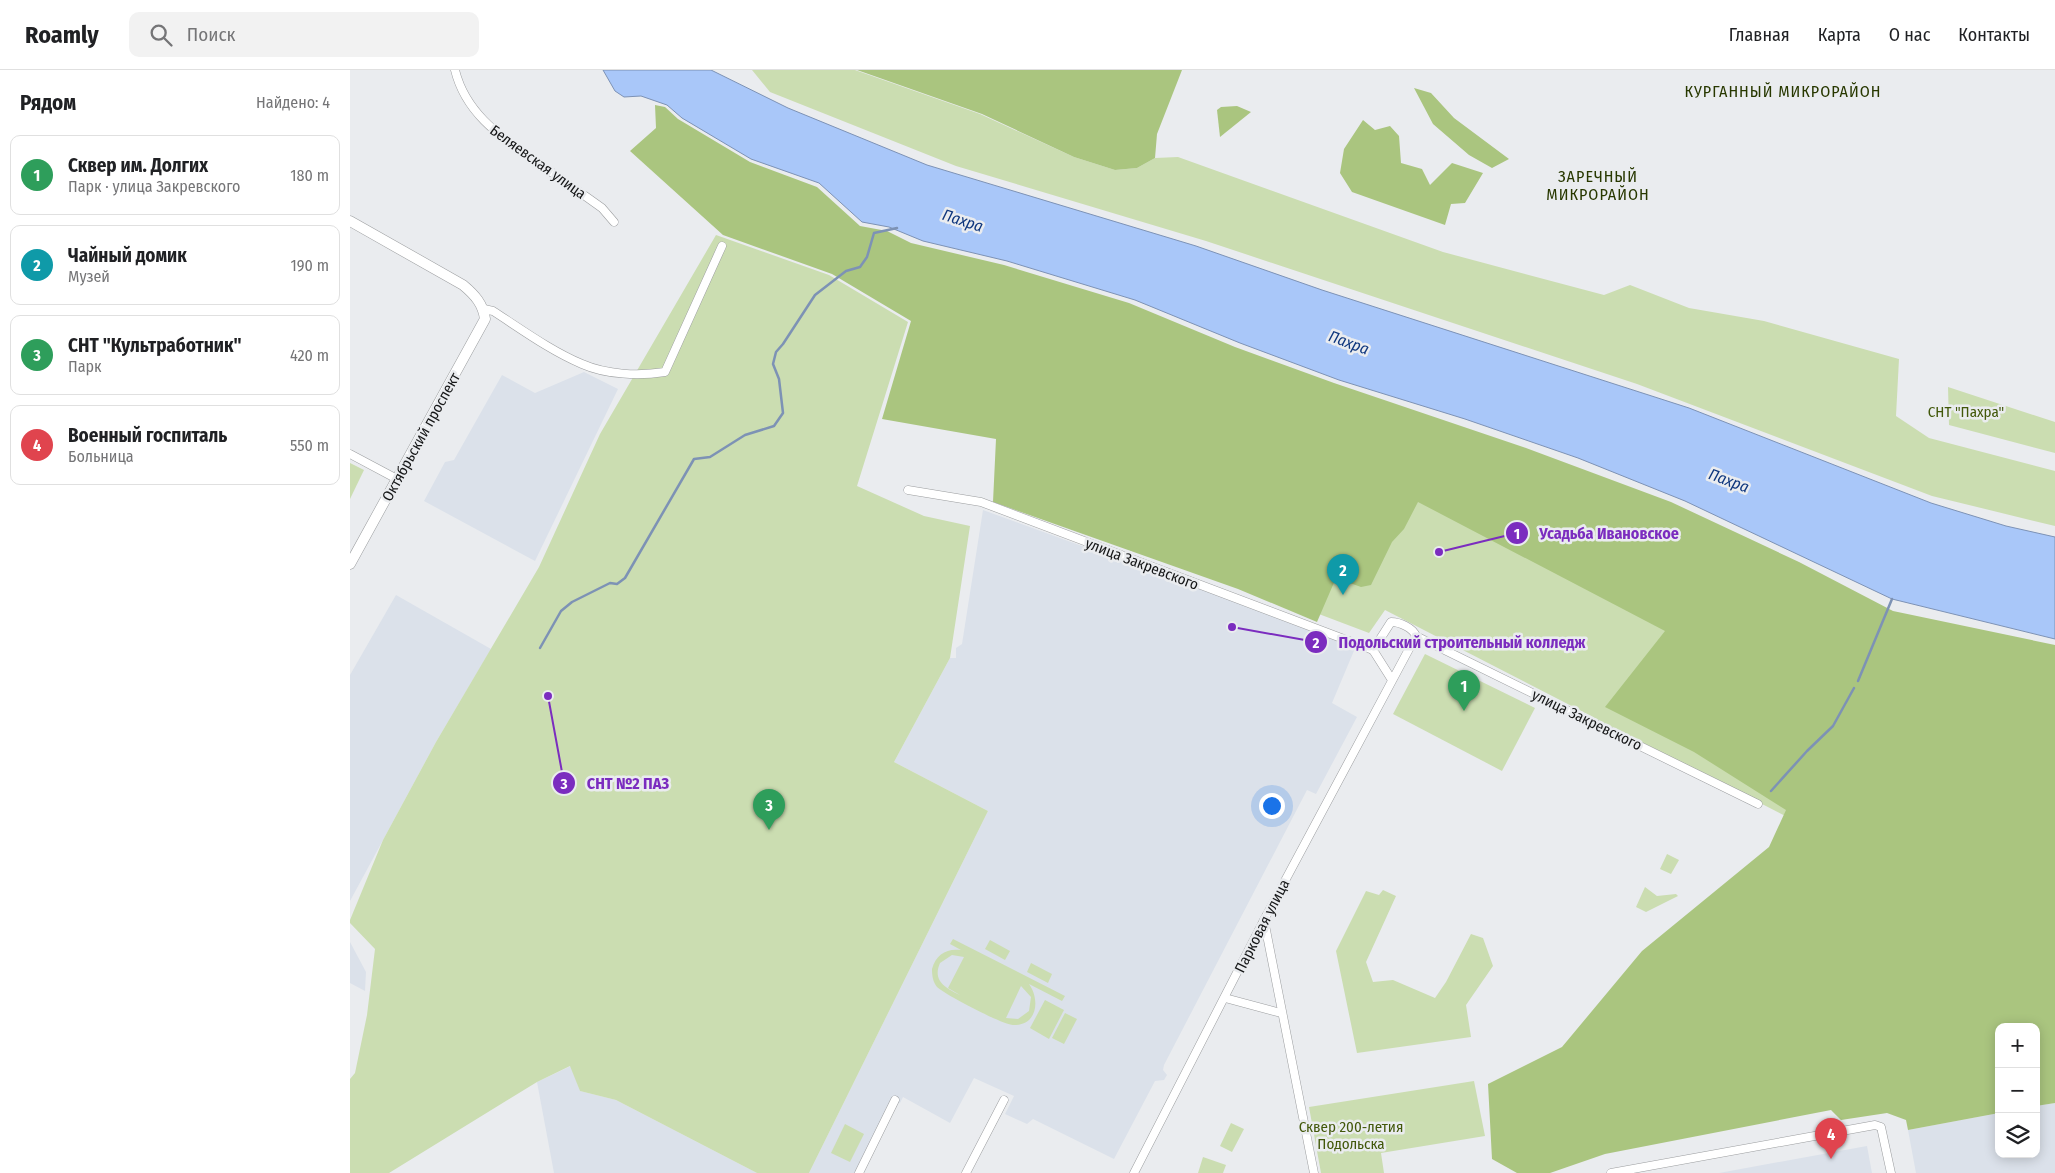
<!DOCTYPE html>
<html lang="ru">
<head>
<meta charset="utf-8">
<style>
	:root { --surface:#fff; --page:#f2f2f2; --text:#202124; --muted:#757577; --line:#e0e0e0; --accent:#b45309 }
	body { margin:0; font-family:"Fira Sans Condensed",sans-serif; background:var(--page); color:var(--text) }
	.controls { position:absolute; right:15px; bottom:15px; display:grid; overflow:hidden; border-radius:10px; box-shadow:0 2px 12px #0003 }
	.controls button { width:45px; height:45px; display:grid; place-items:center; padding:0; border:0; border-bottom:1px solid var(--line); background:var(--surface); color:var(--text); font:25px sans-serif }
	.you { position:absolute; left:921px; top:735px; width:18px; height:18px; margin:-12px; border:4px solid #fff; border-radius:50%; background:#1a73e8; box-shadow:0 0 0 8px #1a73e833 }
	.badge { display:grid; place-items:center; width:32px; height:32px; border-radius:50%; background:var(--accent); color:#fff; font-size:16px; font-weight:700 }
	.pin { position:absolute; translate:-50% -41px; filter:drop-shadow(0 1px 2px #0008) }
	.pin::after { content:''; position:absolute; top:26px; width:18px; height:15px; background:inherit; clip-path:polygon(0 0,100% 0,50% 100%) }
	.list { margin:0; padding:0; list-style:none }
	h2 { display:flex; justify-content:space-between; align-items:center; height:65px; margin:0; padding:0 20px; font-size:21px }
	h2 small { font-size:16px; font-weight:400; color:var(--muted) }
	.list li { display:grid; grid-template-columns:32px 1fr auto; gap:15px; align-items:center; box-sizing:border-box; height:80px; margin:0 10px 10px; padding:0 10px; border:1px solid var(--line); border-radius:10px }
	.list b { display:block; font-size:19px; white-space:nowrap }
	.list p { margin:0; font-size:16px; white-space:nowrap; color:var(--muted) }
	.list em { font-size:16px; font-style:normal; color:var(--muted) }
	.icon { flex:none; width:28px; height:28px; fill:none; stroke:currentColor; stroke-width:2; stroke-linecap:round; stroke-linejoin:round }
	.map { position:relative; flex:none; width:1705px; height:1103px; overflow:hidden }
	header { display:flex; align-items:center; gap:30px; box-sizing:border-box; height:70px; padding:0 25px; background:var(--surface); border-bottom:1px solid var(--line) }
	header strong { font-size:24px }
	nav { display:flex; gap:28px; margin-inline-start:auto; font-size:18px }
	.search { width:350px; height:45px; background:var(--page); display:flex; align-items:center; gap:12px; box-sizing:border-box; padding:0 18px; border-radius:10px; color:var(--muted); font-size:19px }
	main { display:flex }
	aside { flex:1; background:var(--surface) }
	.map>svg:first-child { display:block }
	.built { fill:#dbe1ea }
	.green { fill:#cbddb1; fill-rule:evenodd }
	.forest { fill:#aac57f }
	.water { fill:#a9c7f9; stroke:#7d92b5 }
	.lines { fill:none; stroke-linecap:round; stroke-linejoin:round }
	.stream { stroke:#7d92b5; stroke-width:2.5 }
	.street-casing { stroke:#9b9d9f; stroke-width:9 }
	.secondary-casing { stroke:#9b9d9f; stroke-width:11 }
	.street { stroke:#fff; stroke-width:8 }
	.secondary { stroke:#fff; stroke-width:10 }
	.labels { text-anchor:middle; stroke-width:5; stroke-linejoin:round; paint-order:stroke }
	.street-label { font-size:15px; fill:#151617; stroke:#eaecef }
	.park-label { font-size:15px; fill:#42580a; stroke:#eaecef }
	.neighbourhood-label { font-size:16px; letter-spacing:1px; fill:#283800; stroke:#eaecef }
	.water-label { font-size:16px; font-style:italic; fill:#0f377e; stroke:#eaecef }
	.leader { fill:none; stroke:#7b2cbf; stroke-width:2 }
	.callout-dot { fill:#7b2cbf; stroke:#eaecef; stroke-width:2 }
	.mark-label { font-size:15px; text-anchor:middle; font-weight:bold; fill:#fff }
	.callout-label { font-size:16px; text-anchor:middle; font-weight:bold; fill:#7b2cbf; stroke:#eaecef; stroke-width:5; stroke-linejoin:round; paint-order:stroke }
</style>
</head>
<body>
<header>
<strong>Roamly</strong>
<div class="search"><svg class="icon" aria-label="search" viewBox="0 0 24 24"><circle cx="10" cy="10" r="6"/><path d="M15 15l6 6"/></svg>Поиск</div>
<nav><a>Главная</a><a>Карта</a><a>О нас</a><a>Контакты</a></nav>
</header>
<main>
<aside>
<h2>Рядом<small>Найдено: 4</small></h2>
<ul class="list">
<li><span class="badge" style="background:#2e9e5b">1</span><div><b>Сквер им. Долгих</b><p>Парк · улица Закревского</p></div><em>180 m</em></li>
<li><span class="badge" style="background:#0f9aa8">2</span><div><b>Чайный домик</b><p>Музей</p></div><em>190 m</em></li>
<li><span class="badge" style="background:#2e9e5b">3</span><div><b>СНТ &quot;Культработник&quot;</b><p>Парк</p></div><em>420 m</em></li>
<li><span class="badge" style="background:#e0444e">4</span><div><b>Военный госпиталь</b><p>Больница</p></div><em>550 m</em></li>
</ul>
</aside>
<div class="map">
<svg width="1705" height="1103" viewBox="0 0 1705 1103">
	<rect width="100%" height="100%" fill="#eaecef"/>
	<g class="built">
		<path d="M 234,302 L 268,319 L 185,491 L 74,431 L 95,392 L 104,390 L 152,305 L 185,323 Z"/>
		<path d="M 633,440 L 1006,576 L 982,633 L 1007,647 L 966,724 L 957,720 L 814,995 L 813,1000 L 817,1005 L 814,1010 L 805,1011 L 764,1089 L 683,1049 L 677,1054 L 655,1044 L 664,1026 L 624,1008 L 600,1053 L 553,1027 L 550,1033 L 542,1029 L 505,1103 L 459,1103 L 638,741 L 544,692 L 600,588 L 606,588 L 606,578 L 612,574 Z"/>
		<path d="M 46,525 L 141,579 L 86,672 L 0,831 L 0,605 Z"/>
		<path d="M 0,872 L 16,902 L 15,921 L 0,913 Z"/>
		<path d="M 221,996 L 230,1021 L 266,1030 L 407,1103 L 204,1103 L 187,1012 Z"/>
		<path d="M 1705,1033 L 1705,1103 L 1566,1103 L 1558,1060 L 1649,1043 L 1649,1084 L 1686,1084 L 1686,1036 Z"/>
		<path d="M 1517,1076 L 1522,1103 L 1369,1103 Z"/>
	</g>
	<g class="green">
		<path d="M 402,0 L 505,0 L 630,44 L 724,87 L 765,100 L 787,98 L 805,88 L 828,87 L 1093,182 L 1254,225 L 1280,215 L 1339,238 L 1414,251 L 1549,289 L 1546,346 L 1579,368 L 1705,401 L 1705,456 L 1582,426 L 1287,314 L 856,171 L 606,96 L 420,22 Z"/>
		<path d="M 366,165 L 479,205 L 558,252 L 507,416 L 574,446 L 620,456 L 600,588 L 544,692 L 638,741 L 459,1103 L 407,1103 L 266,1030 L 230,1021 L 220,996 L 187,1012 L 39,1103 L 0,1103 L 0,1009 L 5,1003 L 17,945 L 25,879 L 0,853 L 0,850 L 33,770 L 86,672 L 189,497 L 250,364 Z"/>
		<path d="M 1598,317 L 1705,352 L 1705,383 L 1599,355 Z"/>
		<path d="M 1132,377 L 1581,821 L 1035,540 L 1019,563 L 653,424 Z"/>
		<path d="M 0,393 L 14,400 L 0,429 Z"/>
		<path d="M 1075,584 L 1185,638 L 1152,701 L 1043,644 Z"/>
		<path d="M 1317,784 L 1329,790 L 1321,804 L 1310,799 Z"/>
		<path d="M 1295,817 L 1307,826 L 1326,824 L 1328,826 L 1296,842 L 1286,837 Z"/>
		<path d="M 1033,820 L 1046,826 L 1016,892 L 1023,912 L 1043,910 L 1085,928 L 1096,912 L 1121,864 L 1133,868 L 1143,896 L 1116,935 L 1121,967 L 1007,983 L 986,881 L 1016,821 L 1029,825 Z"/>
		<path d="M 603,869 L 715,926 L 712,931 L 679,914 C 690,929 688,956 663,955 C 653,955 594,924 587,917 C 583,912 582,906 582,899 C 586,884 597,878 611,880 L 600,874 ZM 602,885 L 614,887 L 598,918 L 610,925 C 596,918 582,911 590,893 ZM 671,916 L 681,927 L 679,941 L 668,949 L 656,948 Z"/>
		<path d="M 640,870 L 660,881 L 655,890 L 635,879 Z"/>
		<path d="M 681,893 L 702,904 L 698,913 L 677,902 Z"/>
		<path d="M 695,930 L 714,940 L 699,969 L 680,958 Z"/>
		<path d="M 715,943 L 727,949 L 714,974 L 702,968 Z"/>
		<path d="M 1124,1011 L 1135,1066 L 1031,1083 L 1034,1103 L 971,1103 L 959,1037 Z"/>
		<path d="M 881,1053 L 894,1059 L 882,1082 L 870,1076 Z"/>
		<path d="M 495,1054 L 514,1064 L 500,1092 L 481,1083 Z"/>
		<path d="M 853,1087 L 876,1095 L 873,1103 L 848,1103 Z"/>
	</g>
	<g class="forest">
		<path d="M 507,0 L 832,0 L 807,64 L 805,88 L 787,98 L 765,100 L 724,87 L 632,44 Z"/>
		<path d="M 1064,18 L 1081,23 L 1104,48 L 1159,89 L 1142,98 L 1119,85 L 1083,54 Z"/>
		<path d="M 305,35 L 315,37 L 328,49 L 400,92 L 467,117 L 510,156 L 537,161 L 561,173 L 654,195 L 779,233 L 885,277 L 984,313 L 1176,378 L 1321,432 L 1449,492 L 1543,541 L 1705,575 L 1705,1033 L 1686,1036 L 1686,957 L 1649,957 L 1649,1043 L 1558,1060 L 1556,1050 L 1537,1043 L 1491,1050 L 1481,1040 L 1255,1084 L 1200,1103 L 1167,1103 L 1142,1089 L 1138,1014 L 1212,977 L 1292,881 L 1419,777 L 1436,740 L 1344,682 L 1255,637 L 1315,561 L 1068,432 L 1054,459 L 1042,472 L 1021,515 L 1011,517 L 986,508 L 967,552 L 888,519 L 643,432 L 646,369 L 532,349 L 561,251 L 482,204 L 373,165 L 280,81 L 306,58 Z"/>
		<path d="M 887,36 L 901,42 L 870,67 L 867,40 L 871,37 Z"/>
		<path d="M 1013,50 L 1025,60 L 1040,56 L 1049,66 L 1051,93 L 1072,99 L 1080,115 L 1102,93 L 1133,103 L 1115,133 L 1101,134 L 1095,155 L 1002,122 L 990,103 L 994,79 Z"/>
	</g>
	<path class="water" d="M 253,0 L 361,0 L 438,38 L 577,95 L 846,176 L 972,220 L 1339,338 L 1581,433 L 1656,456 L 1705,467 L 1705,569 L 1542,529 L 1335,431 L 1228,388 L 1115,349 L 989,310 L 890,273 L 785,230 L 657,191 L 573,171 L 539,157 L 512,152 L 469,113 L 401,89 L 332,48 L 317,35 L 291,26 L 274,27 L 265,21 Z"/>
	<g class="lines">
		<g class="stream">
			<path d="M 190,578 L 211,541 L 222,532 L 260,513 L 267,514 L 275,508 L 344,389 L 360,387 L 395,365 L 424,356 L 433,343 L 429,309 L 423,294 L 426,282 L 433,274 L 465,225 L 496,201 L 510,197 L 517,187 L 524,163 L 547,158"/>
			<path d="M 1508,611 L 1542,529"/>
			<path d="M 1421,721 L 1457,681 L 1483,656 L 1504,618"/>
		</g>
		<defs>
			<g id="street">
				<path d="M 105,0 C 116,45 153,68 188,93 C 210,108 231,123 252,138 L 264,152"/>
				<path d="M 134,239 L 143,241 C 171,259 201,281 232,294 C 257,305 289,306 315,302 L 372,176"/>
				<path d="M 0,384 L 47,409"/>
				<path d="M 558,420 L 631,432 L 1023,580"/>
				<path d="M 1066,566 L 1408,734"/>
				<path d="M 914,850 L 964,1103"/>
				<path d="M 875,928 L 931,943"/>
				<path d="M 509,1103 L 545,1030"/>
				<path d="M 616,1103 L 654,1030"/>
				<path d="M 784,1103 L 914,850 L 1066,566 C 1063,558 1050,552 1041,552 L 1023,580 L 1042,610"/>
				<path d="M 1261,1103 L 1525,1055 L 1531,1057 L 1541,1103"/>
			</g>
			<path id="secondary" d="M 0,151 L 113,215 C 125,225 133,234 135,249 L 0,494"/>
		</defs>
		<use href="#street" class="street-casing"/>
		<use href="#secondary" class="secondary-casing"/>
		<use href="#street" class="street"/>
		<use href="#secondary" class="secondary"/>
	</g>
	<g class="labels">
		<g class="street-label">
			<text transform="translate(188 92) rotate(36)" y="5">Беляевская улица</text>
			<text transform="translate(71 367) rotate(-61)" y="5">Октябрьский проспект</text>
			<text transform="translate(792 494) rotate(21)" y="5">улица Закревского</text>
			<text transform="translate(1237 650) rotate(26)" y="5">улица Закревского</text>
			<text transform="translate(912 856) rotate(-63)" y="5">Парковая улица</text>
		</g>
		<g class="park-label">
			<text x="1616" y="347">СНТ "Пахра"</text>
			<text x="1001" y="1062">Сквер 200-летия<tspan x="1001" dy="17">Подольска</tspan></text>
		</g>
		<g class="neighbourhood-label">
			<text x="1433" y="27">КУРГАННЫЙ МИКРОРАЙОН</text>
			<text x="1248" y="112">ЗАРЕЧНЫЙ<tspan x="1248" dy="18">МИКРОРАЙОН</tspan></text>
		</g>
		<g class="water-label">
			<text transform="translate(613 150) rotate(18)" y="6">Пахра</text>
			<text transform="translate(999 272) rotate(20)" y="6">Пахра</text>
			<text transform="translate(1379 410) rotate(20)" y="6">Пахра</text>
		</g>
	</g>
	<path class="leader" d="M1089 482L1167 463M882 557L966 572M198 626L214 713"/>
	<g class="callout-dot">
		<circle cx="1089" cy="482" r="5"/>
		<circle cx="882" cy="557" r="5"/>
		<circle cx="198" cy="626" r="5"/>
		<circle cx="1167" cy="463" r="12"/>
		<circle cx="966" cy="572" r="12"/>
		<circle cx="214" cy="713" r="12"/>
	</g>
	<g class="mark-label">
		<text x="1167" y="469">1</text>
		<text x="966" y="578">2</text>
		<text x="214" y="719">3</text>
	</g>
	<g class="callout-label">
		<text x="1259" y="469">Усадьба Ивановское</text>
		<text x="1112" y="578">Подольский строительный колледж</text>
		<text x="278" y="719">СНТ №2 ПАЗ</text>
	</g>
</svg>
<div class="controls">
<button>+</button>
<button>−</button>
<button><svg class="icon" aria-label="layers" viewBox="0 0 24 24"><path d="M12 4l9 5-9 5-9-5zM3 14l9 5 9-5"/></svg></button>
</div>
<div class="you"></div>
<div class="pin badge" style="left:1114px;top:641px;background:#2e9e5b">1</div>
<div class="pin badge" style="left:993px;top:525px;background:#0f9aa8">2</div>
<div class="pin badge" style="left:419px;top:760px;background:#2e9e5b">3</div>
<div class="pin badge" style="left:1481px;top:1089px;background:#e0444e">4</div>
</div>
</main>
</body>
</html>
